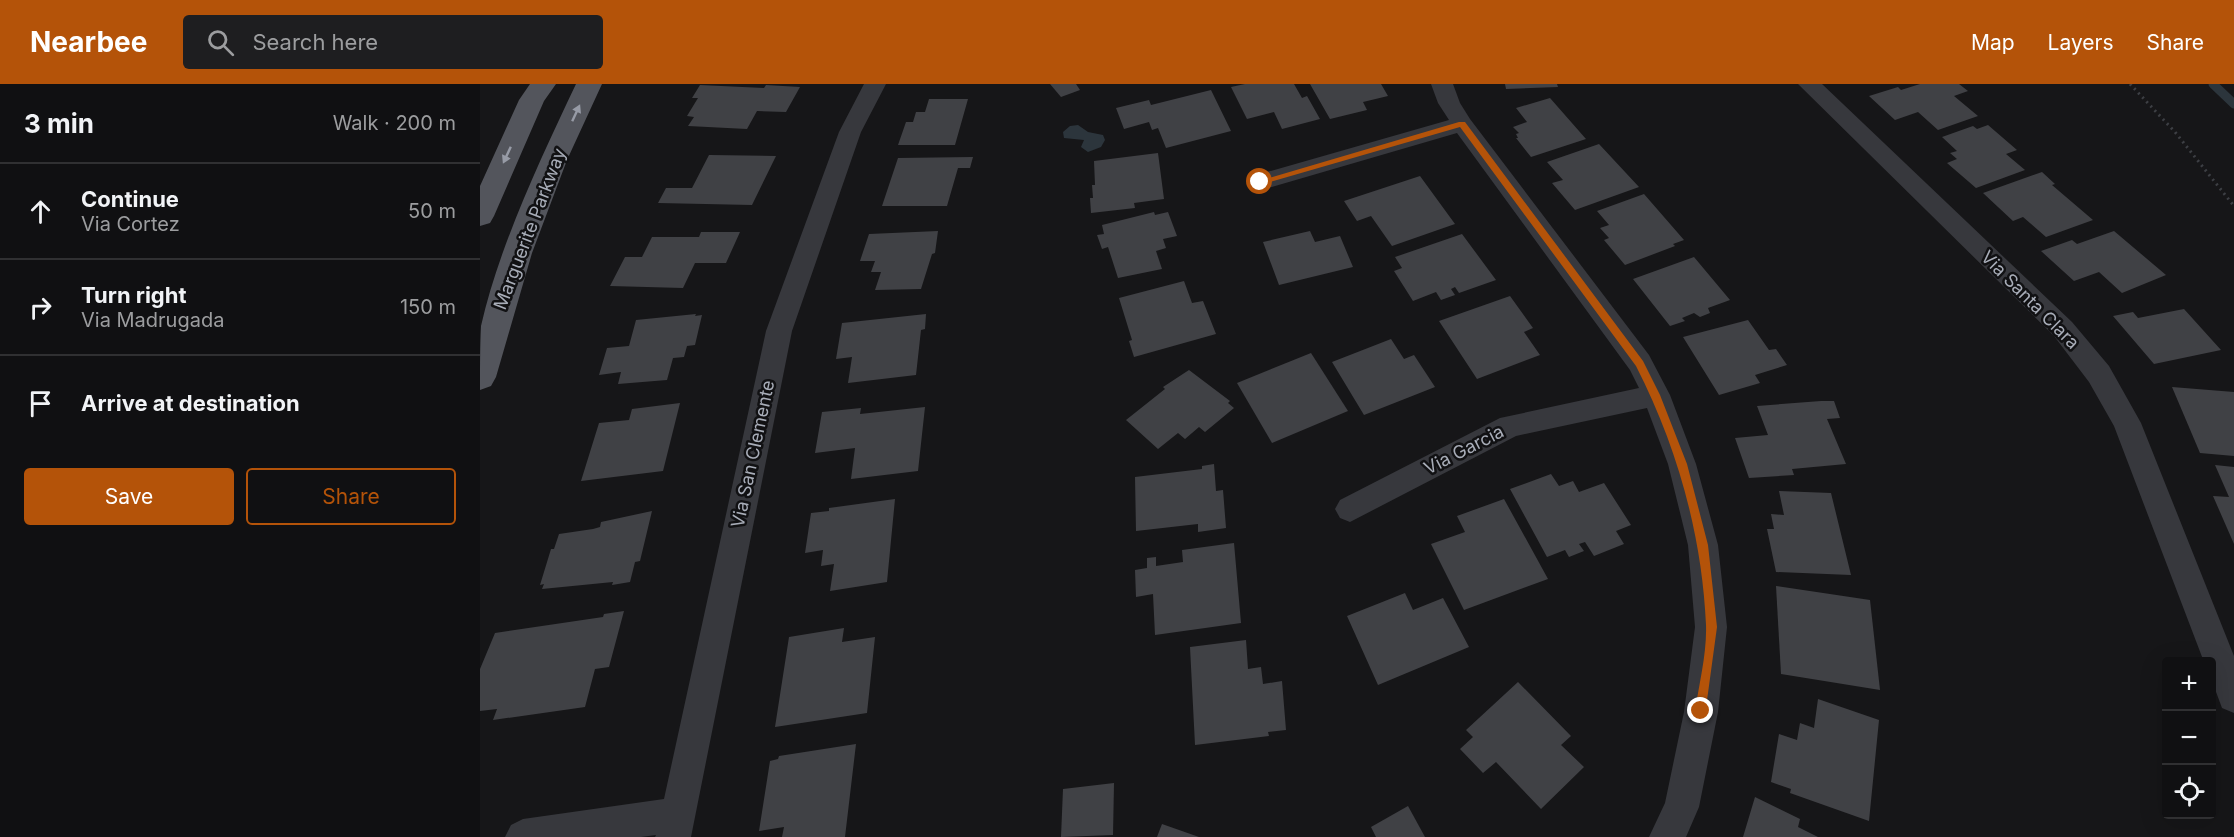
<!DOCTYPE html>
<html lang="en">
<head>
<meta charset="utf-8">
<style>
	:root { --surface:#101012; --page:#1e1e20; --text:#f1f3f6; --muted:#9c9d9f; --line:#303032; --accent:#b45309 }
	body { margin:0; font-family:Inter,sans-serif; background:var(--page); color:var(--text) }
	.controls { position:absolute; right:18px; bottom:18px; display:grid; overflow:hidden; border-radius:6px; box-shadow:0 6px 24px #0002 }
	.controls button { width:54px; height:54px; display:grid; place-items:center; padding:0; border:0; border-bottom:2px solid var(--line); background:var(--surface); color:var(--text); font:30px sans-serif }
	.stop { position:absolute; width:18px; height:18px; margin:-14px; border:4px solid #b45309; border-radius:50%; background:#fff }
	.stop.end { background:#b45309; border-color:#fff; box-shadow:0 2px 6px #0008 }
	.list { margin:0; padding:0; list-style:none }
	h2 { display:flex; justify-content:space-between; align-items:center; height:78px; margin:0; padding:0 24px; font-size:26px }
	h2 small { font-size:20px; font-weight:400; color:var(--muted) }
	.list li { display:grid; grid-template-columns:39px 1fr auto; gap:18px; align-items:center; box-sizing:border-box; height:96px; padding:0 24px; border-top:2px solid var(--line) }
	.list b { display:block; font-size:22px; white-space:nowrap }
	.list p { margin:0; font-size:20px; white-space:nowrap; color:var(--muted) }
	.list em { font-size:20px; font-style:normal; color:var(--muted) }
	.actions { display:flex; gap:12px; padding:18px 24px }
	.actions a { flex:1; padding:14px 0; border:2px solid var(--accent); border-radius:6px; text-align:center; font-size:21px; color:var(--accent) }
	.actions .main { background:var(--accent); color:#fff }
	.icon { flex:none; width:33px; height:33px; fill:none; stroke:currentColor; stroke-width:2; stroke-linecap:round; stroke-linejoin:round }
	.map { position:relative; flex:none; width:1754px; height:753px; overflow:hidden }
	header { display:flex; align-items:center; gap:36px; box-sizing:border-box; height:84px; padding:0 30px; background:var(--accent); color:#fff }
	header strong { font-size:28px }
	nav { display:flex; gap:33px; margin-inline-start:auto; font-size:21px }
	.search { width:420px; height:54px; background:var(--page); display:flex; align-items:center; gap:15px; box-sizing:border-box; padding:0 21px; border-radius:6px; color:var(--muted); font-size:22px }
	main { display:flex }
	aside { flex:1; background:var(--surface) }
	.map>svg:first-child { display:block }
	.water { fill:#2c353c }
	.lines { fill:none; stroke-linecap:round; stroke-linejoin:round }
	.stream { stroke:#2c353c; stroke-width:9 }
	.building { fill:#404145 }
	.path { stroke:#3d3f44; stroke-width:3; stroke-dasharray:2 4; stroke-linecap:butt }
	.street { fill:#37383d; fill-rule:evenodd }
	.primary { fill:#53555c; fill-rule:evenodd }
	.oneway { fill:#979ba6 }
	.route { fill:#b45309 }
	.labels { text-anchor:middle; stroke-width:5; stroke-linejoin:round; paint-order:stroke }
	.street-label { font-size:18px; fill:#a8adb8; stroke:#111113 }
</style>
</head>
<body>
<header>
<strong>Nearbee</strong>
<div class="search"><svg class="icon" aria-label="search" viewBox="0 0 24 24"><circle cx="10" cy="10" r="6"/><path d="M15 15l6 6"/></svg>Search here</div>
<nav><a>Map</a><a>Layers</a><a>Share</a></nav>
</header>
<main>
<aside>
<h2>3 min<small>Walk · 200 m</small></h2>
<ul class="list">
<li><svg class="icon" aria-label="ahead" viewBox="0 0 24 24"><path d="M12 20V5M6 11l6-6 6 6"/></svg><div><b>Continue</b><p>Via Cortez</p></div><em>50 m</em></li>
<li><svg class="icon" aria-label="right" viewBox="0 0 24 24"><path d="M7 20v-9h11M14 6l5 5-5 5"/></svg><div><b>Turn right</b><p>Via Madrugada</p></div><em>150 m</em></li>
<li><svg class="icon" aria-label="arrive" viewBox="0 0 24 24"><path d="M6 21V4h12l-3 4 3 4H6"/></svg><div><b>Arrive at destination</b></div></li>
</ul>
<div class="actions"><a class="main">Save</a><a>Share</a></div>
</aside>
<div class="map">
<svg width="1754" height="753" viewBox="0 0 1754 753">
	<rect width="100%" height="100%" fill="#161618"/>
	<path class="water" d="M 598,41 L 608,48 L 623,51 L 625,56 L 621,63 L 608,68 L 601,63 L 604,56 L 584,54 L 583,48 L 590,42 Z"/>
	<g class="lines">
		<path class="stream" d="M 1733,0 L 1754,20"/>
	</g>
	<g class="building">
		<path d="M 570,0 L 596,0 L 600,6 L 581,13 Z"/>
		<path d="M 765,0 L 814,0 L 822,14 L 827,12 L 840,35 L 802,45 L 794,28 L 767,35 L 751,3 Z"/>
		<path d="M 830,0 L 901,0 L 908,12 L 883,18 L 887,26 L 850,35 Z"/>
		<path d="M 1025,0 L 1077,0 L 1078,3 L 1026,5 Z"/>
		<path d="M 1440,0 L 1479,0 L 1488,7 L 1474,12 L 1498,32 L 1458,46 L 1438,28 L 1415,36 L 1389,12 L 1418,3 L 1421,6 Z"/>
		<path d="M 220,1 L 284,4 L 286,1 L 320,3 L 306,28 L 277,27 L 267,45 L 208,42 L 214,33 L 207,32 L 218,14 L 212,14 Z"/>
		<path d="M 731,6 L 751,47 L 686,64 L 678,44 L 672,46 L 669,38 L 644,45 L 636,24 L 669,16 L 671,21 Z"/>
		<path d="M 1070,14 L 1106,55 L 1051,73 L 1036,54 L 1038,54 L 1036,50 L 1039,49 L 1033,43 L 1047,38 L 1036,24 Z"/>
		<path d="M 449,15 L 488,15 L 475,61 L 418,61 L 426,38 L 433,38 L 436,28 L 445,28 Z"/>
		<path d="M 1508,41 L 1537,66 L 1526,70 L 1545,86 L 1496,104 L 1467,79 L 1477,75 L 1470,69 L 1477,67 L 1462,53 L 1493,42 L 1497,45 Z"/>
		<path d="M 1119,60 L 1159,103 L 1095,126 L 1072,99 L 1083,96 L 1067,78 Z"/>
		<path d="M 678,69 L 684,115 L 654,119 L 655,124 L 611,129 L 610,114 L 613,114 L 612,101 L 615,101 L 614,77 Z"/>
		<path d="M 229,71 L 296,72 L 272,121 L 178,119 L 186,104 L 212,104 Z"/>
		<path d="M 493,73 L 490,84 L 478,84 L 467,122 L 402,122 L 418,74 Z"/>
		<path d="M 1562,88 L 1575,100 L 1572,101 L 1613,136 L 1566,153 L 1543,133 L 1533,137 L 1503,109 Z"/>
		<path d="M 940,92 L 975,140 L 912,162 L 891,132 L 877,137 L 864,117 Z"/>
		<path d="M 1164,110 L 1204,156 L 1193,160 L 1195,162 L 1145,181 L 1124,156 L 1129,154 L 1120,144 L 1129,141 L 1117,127 Z"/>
		<path d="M 674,128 L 675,131 L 688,128 L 697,152 L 683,155 L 686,164 L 676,167 L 682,185 L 638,194 L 628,163 L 622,165 L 617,151 L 624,150 L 622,141 Z"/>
		<path d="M 458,147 L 455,169 L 452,170 L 441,205 L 395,206 L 401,188 L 391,188 L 395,177 L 380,177 L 389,150 Z"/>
		<path d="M 830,147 L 835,158 L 860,152 L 873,183 L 799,201 L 783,158 Z"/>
		<path d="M 1634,147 L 1686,191 L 1642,209 L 1619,188 L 1594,197 L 1561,167 L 1592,156 L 1597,160 Z"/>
		<path d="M 221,148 L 260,148 L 246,179 L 215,179 L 203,204 L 130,202 L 145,173 L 162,173 L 172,153 L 219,153 Z"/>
		<path d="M 982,150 L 1016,196 L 979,209 L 975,203 L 971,205 L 975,211 L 961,216 L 956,208 L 933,217 L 914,187 L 922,184 L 915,173 Z"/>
		<path d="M 1214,173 L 1250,216 L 1228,224 L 1230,229 L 1220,233 L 1214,229 L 1202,234 L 1205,237 L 1190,242 L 1153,195 Z"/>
		<path d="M 704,197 L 712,219 L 723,217 L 736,250 L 654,273 L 649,257 L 652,256 L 639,214 Z"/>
		<path d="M 1030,212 L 1053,244 L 1044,248 L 1060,271 L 997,295 L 959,237 Z"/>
		<path d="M 1704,225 L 1741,266 L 1674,280 L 1633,232 L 1653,228 L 1658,234 Z"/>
		<path d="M 216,230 L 215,232 L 222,231 L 215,261 L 207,262 L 204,273 L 193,274 L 187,296 L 138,300 L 141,288 L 119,291 L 127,264 L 149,262 L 156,236 Z"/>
		<path d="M 446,230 L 445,245 L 441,246 L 436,291 L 368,299 L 372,273 L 356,275 L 362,239 Z"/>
		<path d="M 1268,236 L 1289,266 L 1296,265 L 1307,281 L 1275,291 L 1280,299 L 1239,311 L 1203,253 Z"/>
		<path d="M 911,255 L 924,275 L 934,271 L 955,303 L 884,331 L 852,278 Z"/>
		<path d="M 831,269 L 868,327 L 792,359 L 757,299 Z"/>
		<path d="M 709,286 L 750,317 L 748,319 L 754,324 L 725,348 L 719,343 L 705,355 L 698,349 L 678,365 L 646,336 L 685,305 L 683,303 Z"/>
		<path d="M 1692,303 L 1754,308 L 1754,372 L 1720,369 Z"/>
		<path d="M 1341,317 L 1354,317 L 1360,334 L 1347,335 L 1366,380 L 1312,385 L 1314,391 L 1269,394 L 1255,354 L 1288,351 L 1277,322 Z"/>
		<path d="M 200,319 L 183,387 L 101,397 L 119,339 L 149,336 L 152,325 Z"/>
		<path d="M 445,323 L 438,387 L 371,395 L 375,364 L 335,369 L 342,328 L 381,324 L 380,330 Z"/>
		<path d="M 734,380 L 736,407 L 743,406 L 746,444 L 718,448 L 718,440 L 656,447 L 655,393 L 722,385 L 722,382 Z"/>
		<path d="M 1735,381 L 1754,383 L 1754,460 L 1733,412 L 1749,413 Z"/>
		<path d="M 1071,390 L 1079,402 L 1093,397 L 1099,408 L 1124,399 L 1151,441 L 1136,447 L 1144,460 L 1114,472 L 1105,458 L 1099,460 L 1104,467 L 1089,473 L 1085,466 L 1067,473 L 1030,405 Z"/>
		<path d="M 1299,407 L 1351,409 L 1371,491 L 1296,488 L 1287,445 L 1294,445 L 1291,430 L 1304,431 Z"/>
		<path d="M 415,415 L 407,498 L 350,507 L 354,480 L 341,482 L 343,466 L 325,469 L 331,429 L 349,427 L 349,424 Z"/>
		<path d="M 1024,415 L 1068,495 L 984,526 L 951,460 L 985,448 L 977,432 Z"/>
		<path d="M 172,427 L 160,477 L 155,478 L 150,498 L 132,501 L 133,498 L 62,505 L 64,500 L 60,501 L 71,465 L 74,465 L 79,450 L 113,445 L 120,443 L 121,438 Z"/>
		<path d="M 754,459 L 761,539 L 675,551 L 673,510 L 656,513 L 655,486 L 667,484 L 667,474 L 676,473 L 676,482 L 703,478 L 702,466 Z"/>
		<path d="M 1296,502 L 1390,516 L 1400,606 L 1301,590 Z"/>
		<path d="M 925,509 L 933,526 L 963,514 L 989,563 L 898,601 L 867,532 Z"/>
		<path d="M 144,527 L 129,583 L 115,585 L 105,623 L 13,636 L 17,625 L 0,627 L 0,585 L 15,549 L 123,533 L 124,530 Z"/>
		<path d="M 364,544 L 362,558 L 395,553 L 387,629 L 295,643 L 309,553 Z"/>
		<path d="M 766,556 L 768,585 L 781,583 L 783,600 L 802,597 L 806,646 L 788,648 L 789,652 L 715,661 L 710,563 Z"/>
		<path d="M 1038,598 L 1091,652 L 1081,661 L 1104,683 L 1061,725 L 1016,678 L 1003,689 L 980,665 L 993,653 L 986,646 Z"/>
		<path d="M 1338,615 L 1399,636 L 1389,737 L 1310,709 L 1311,705 L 1291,698 L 1299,650 L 1317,656 L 1320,639 L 1334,644 Z"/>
		<path d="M 376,660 L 365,753 L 302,753 L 304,743 L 279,747 L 290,677 L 298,675 L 299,672 Z"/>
		<path d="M 634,699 L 633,751 L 581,753 L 583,705 Z"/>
		<path d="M 1275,713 L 1320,735 L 1318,743 L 1338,753 L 1263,753 Z"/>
		<path d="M 928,722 L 945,753 L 896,753 L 891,743 Z"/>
		<path d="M 682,740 L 719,753 L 677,753 Z"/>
	</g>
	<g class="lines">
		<path class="path" d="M 1650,0 L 1695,48 L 1754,122"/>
		<g class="street">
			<path d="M 384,0 L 406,0 L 381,48 L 312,247 L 211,753 L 175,753 L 176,751 L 161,753 L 25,753 L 31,741 L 43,735 L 184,715 L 286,247 L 359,48 Z"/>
			<path d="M 951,0 L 973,0 L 980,19 L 990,35 L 1169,271 L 1190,311 L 1216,380 L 1238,461 L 1247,543 L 1238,628 L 1219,723 L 1206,753 L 1169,753 L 1185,719 L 1204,628 L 1215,543 L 1208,461 L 1188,380 L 1167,324 L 1036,352 L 870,438 L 860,434 L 855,425 L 860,416 L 1020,334 L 1159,304 L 1150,286 L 977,49 L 781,106 L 773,104 L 769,98 L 773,92 L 969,36 L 958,19 Z"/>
			<path d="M 1318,0 L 1342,0 L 1592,238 L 1629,282 L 1661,339 L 1754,572 L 1754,629 L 1742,624 L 1732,597 L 1732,578 L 1724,578 L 1634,342 L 1609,298 L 1574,252 Z"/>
		</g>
		<g class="primary">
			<path d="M 50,0 L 76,0 L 64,17 L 14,132 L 10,139 L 0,142 L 0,102 L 39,16 Z"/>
			<path d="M 96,0 L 122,0 L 87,76 L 52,169 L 16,293 L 11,302 L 0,306 C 0,286 0,261 1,242 C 19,162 61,74 96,0 Z"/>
		</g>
	</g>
	<defs><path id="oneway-solid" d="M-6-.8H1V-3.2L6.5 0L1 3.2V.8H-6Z" transform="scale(1.5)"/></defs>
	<g class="oneway">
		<use href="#oneway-solid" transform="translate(96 29) rotate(-65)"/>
		<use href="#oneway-solid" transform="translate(27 71) rotate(115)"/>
	</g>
	<path class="route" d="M 979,38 L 985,38 L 1163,277 L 1180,311 L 1207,380 L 1228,461 L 1237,543 L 1225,631 L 1217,631 L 1215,627 C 1219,600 1227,569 1226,541 C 1222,451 1197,362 1156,282 L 980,43 L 780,101 L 776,98 Z"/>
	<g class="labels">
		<g class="street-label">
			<text transform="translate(50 145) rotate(-69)" y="6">Marguerite Parkway</text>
			<text transform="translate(1550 216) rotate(45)" y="6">Via Santa Clara</text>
			<text transform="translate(984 366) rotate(-27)" y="6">Via Garcia</text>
			<text transform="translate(273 370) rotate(-78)" y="6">Via San Clemente</text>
		</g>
	</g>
</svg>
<div class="controls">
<button>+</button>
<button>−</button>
<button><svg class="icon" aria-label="locate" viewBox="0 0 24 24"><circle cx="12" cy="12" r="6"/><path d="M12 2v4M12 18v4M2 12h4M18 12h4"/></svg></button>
</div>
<div class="stop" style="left:780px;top:98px"></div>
<div class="stop end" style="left:1221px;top:627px"></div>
</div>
</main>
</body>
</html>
